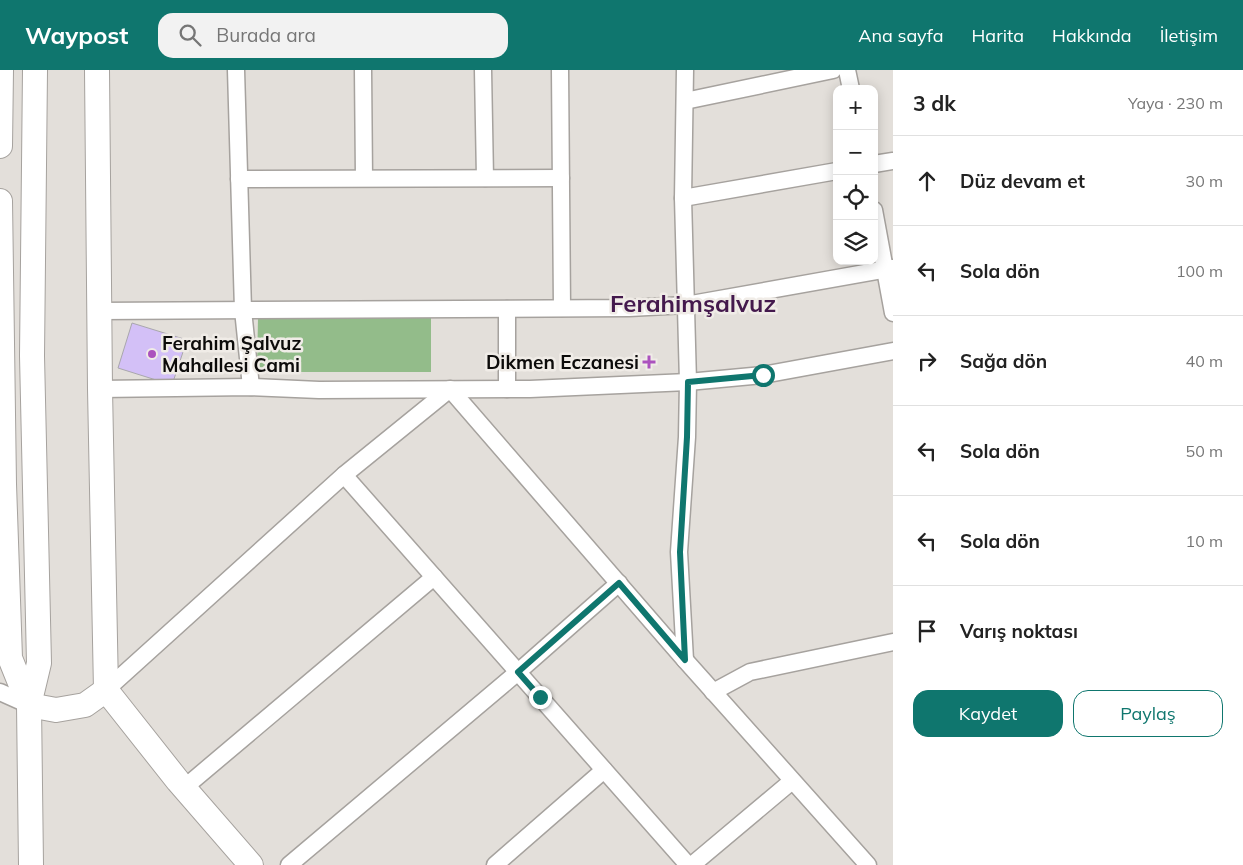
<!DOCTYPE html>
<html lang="tr">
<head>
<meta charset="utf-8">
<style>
	:root { --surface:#fff; --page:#f2f2f2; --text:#222; --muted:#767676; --line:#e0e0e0; --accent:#0f766e }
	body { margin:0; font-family:Mulish,sans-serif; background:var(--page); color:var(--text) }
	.controls { position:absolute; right:15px; top:15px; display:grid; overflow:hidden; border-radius:10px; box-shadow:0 2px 12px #0003 }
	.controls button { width:45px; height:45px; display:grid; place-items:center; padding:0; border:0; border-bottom:1px solid var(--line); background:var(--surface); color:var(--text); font:25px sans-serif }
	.stop { position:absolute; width:15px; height:15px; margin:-11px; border:4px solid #0f766e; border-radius:50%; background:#fff }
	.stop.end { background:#0f766e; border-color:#fff; box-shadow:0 1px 5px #0008 }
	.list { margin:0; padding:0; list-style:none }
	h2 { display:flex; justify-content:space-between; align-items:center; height:65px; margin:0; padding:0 20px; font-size:21px }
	h2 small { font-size:16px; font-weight:400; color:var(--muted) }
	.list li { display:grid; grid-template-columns:32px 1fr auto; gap:15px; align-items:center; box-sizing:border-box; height:90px; padding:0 20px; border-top:1px solid var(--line) }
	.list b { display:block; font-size:19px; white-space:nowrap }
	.list em { font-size:16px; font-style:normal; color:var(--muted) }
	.actions { display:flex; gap:10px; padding:15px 20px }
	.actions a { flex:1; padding:11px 0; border:1px solid var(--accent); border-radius:15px; text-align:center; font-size:18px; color:var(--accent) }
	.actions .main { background:var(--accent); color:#fff }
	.icon { flex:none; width:28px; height:28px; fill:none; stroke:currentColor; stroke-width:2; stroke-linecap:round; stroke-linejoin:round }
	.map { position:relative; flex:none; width:893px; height:795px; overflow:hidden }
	header { display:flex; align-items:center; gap:30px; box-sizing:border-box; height:70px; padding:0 25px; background:var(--accent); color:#fff }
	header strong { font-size:24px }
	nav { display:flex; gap:28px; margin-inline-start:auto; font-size:18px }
	.search { width:350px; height:45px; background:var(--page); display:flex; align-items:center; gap:12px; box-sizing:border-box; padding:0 18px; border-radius:15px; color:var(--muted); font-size:19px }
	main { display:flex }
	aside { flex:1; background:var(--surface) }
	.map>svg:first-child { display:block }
	.green { fill:#93bc8a }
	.building { fill:#d3c0f7; stroke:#a9a7ad }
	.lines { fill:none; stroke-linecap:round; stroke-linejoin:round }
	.street-casing { stroke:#a6a29e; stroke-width:19 }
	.secondary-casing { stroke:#a6a29e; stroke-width:26 }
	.street { stroke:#fff; stroke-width:16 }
	.secondary { stroke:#fff; stroke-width:24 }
	.route { stroke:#0f766e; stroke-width:6 }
	.poi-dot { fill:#ab52be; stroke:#f0ece7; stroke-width:2 }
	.labels { text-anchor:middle; stroke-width:5; stroke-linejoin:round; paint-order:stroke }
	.poi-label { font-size:19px; font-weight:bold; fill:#0c0b0a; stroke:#f0ece7; text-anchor:start }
	.district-label { font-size:24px; font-weight:bold; fill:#44194d; stroke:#f0ece7 }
</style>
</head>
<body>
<header>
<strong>Waypost</strong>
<div class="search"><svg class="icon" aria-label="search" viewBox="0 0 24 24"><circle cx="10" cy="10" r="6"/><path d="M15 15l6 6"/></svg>Burada ara</div>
<nav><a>Ana sayfa</a><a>Harita</a><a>Hakkında</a><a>İletişim</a></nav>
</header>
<main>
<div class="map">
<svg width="893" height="795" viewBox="0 0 893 795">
	<rect width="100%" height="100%" fill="#e3dfda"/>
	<path class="green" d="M 258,247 L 431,247 L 431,302 L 257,302 Z"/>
	<path class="building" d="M 132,253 L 187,270 L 172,315 L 118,298 Z"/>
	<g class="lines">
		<defs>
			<g id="street">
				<path d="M 236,0 L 243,240 L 251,317"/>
				<path d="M 363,0 L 364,108"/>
				<path d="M 483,0 L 485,108"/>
				<path d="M 560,0 L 562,238"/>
				<path d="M 847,0 L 851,19"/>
				<path d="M 685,31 L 833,0"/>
				<path d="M 874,94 L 893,91"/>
				<path d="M 239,109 L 561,108"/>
				<path d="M 683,128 L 837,101"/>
				<path d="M 874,140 L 893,243"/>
				<path d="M 507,239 L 507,319"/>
				<path d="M 99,241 L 629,238 L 686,235 L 893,198"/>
				<path d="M 100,319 L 251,317 L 319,320 L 530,319 L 688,312 L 763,305 L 893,281"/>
				<path d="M 344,405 L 688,795"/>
				<path d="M 685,590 L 679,482 L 687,367 L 688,312 L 683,128 L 685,0"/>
				<path d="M 106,620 L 344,405 L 450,319 L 685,590 L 868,795"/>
				<path d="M 0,622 L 29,635"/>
				<path d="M 713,622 L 750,602 L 893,572"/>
				<path d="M 184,718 L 434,507"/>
				<path d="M 289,795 L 518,602 L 619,513"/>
				<path d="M 495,795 L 604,700"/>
				<path d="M 692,795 L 792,711"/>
			</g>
			<g id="secondary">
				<path d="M 97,0 L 100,319 L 106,620 L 178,711 L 251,795"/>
				<path d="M 0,76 L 1,0"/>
				<path d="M 0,131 L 4,414 L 10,588 L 29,635"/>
				<path d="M 29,635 L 56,640 L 85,635 L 106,620"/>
				<path d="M 31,795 L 29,635 L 39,593 L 32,286 L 35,0"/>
			</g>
		</defs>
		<use href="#street" class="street-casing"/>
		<use href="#secondary" class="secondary-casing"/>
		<use href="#street" class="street"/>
		<use href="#secondary" class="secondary"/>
	</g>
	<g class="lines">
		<path class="route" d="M 540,627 L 518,602 L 619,513 L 685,590 L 680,482 L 687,367 L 688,312 L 763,305"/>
	</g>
	<g class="poi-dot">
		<circle cx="152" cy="284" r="5"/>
		<path d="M646.5 284.5h5v5h5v5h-5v5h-5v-5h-5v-5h5z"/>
	</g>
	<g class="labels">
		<g class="poi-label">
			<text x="162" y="280">Ferahim Şalvuz<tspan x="162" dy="22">Mahallesi Cami</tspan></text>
			<text x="639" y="299" text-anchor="end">Dikmen Eczanesi</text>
		</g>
		<g class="district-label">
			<text x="693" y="242">Ferahimşalvuz</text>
		</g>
	</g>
</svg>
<div class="controls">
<button>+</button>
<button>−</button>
<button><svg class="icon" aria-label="locate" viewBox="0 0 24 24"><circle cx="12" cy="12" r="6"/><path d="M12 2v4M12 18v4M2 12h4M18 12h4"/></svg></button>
<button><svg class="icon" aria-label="layers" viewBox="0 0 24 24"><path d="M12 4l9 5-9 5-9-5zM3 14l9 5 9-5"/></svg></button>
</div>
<div class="stop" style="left:763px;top:305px"></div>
<div class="stop end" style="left:540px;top:627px"></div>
</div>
<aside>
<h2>3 dk<small>Yaya · 230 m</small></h2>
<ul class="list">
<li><svg class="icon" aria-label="ahead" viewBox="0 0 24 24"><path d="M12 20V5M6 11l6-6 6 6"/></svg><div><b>Düz devam et</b></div><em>30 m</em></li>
<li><svg class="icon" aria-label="left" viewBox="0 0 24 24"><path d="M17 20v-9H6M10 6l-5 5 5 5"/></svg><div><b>Sola dön</b></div><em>100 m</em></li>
<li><svg class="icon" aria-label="right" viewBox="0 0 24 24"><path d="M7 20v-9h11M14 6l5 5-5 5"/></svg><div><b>Sağa dön</b></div><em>40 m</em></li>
<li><svg class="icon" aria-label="left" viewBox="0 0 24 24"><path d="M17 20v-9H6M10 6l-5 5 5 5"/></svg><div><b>Sola dön</b></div><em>50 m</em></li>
<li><svg class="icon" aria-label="left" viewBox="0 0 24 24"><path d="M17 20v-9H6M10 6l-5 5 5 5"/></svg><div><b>Sola dön</b></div><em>10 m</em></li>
<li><svg class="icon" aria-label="arrive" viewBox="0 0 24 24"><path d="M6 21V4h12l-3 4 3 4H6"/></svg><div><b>Varış noktası</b></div></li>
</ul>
<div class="actions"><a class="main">Kaydet</a><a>Paylaş</a></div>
</aside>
</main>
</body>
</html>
